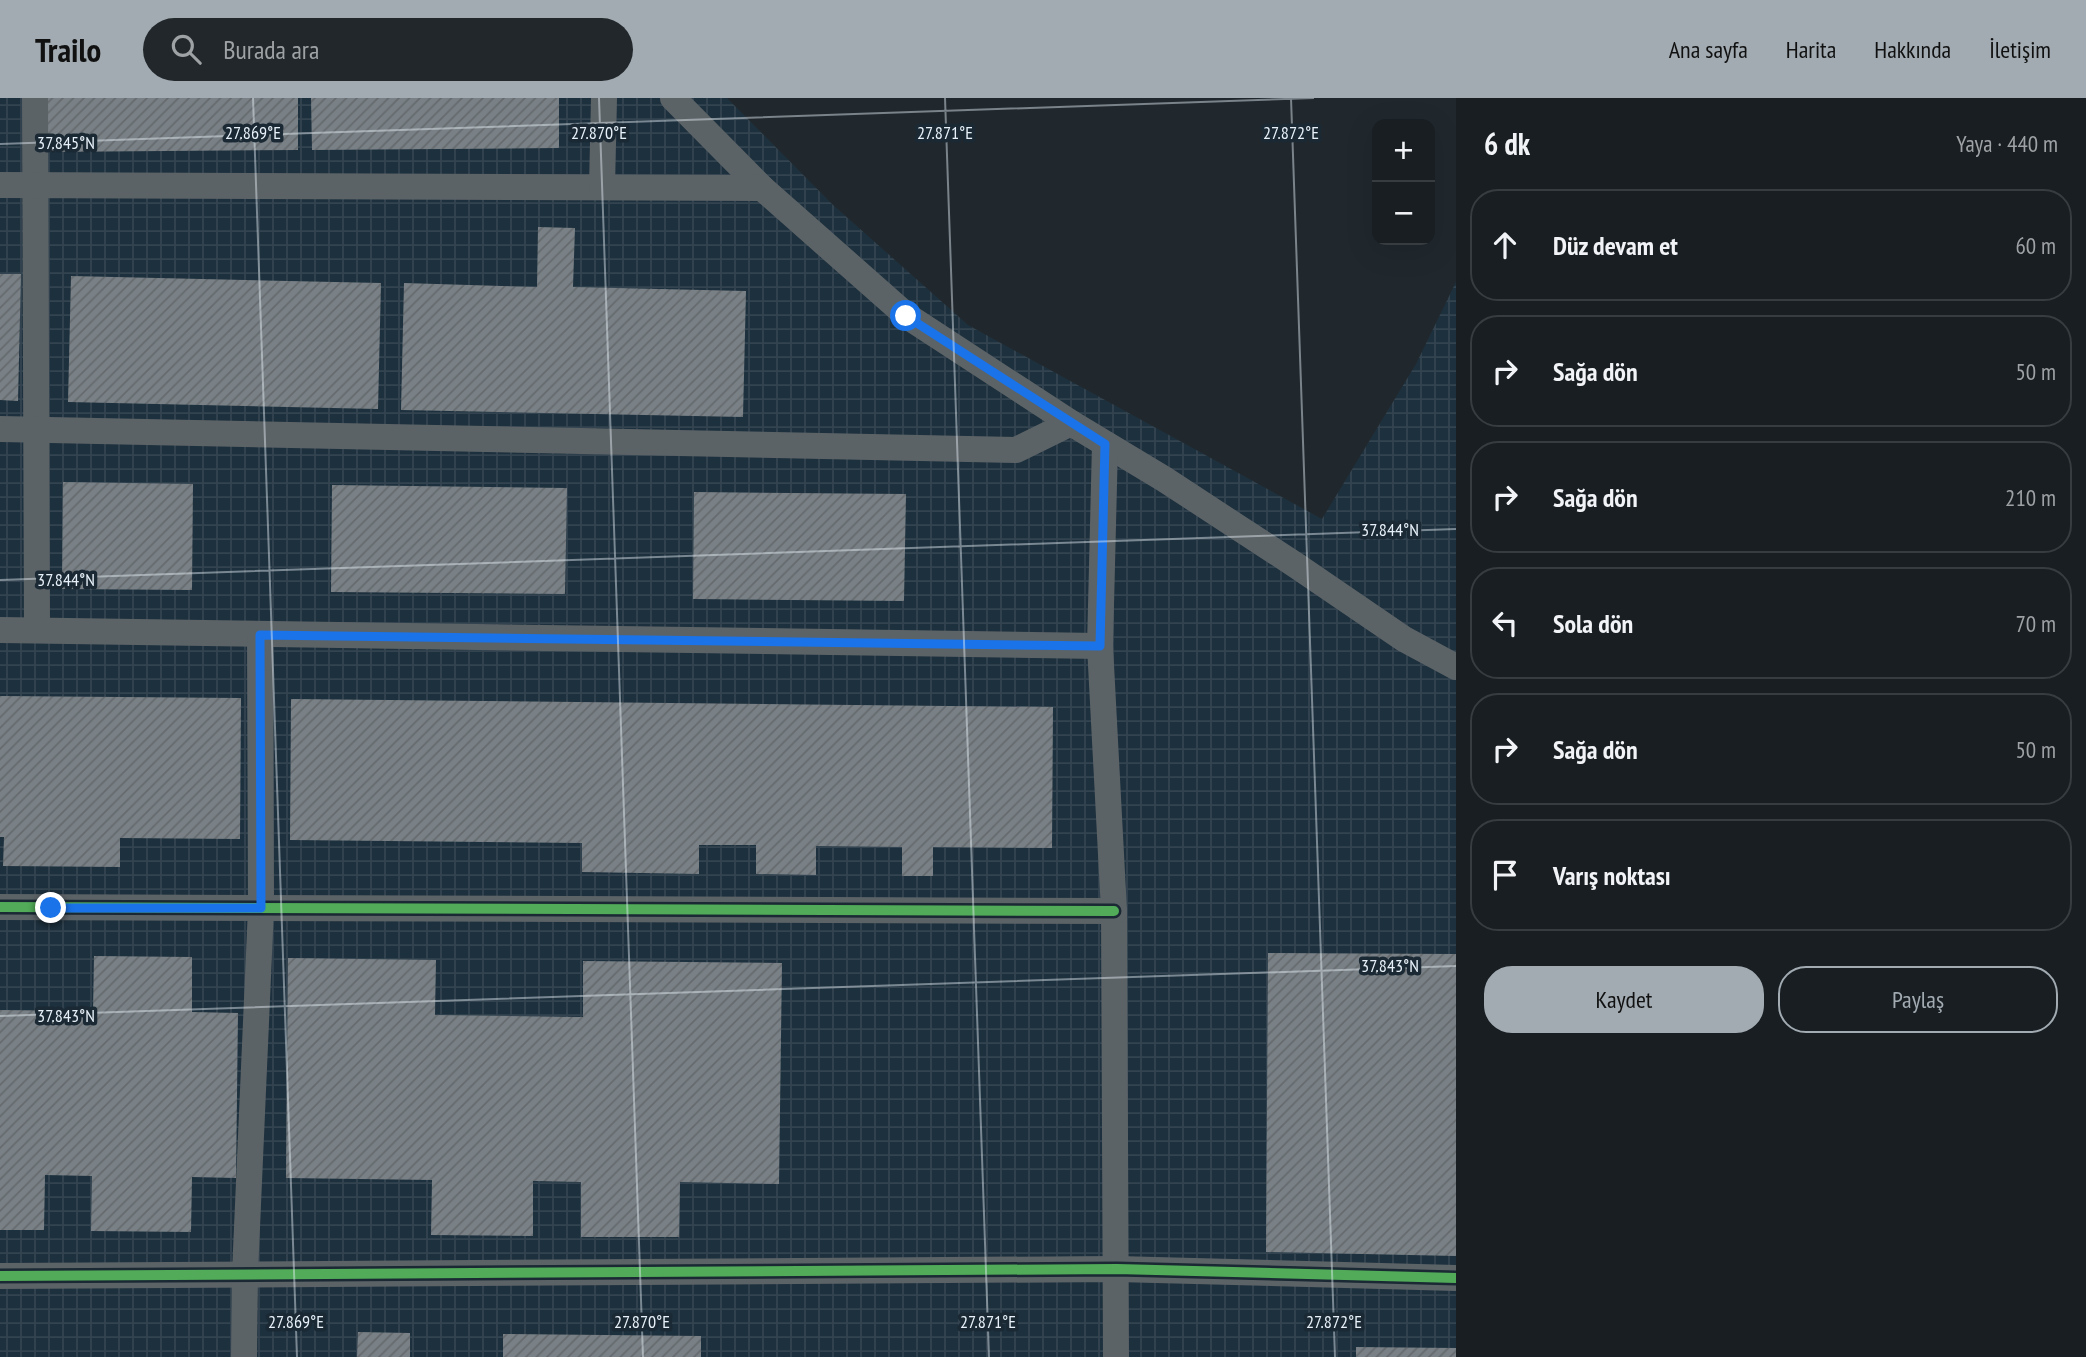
<!DOCTYPE html>
<html lang="tr">
<head>
<meta charset="utf-8">
<style>
	:root { --surface:#181e22; --page:#21272a; --text:#f1f3f6; --muted:#9fa2a5; --line:#363c40; --accent:#a2abb2 }
	body { margin:0; font-family:"PT Sans Narrow",sans-serif; background:var(--page); color:var(--text) }
	.controls { position:absolute; right:21px; top:21px; display:grid; overflow:hidden; border-radius:14px; box-shadow:0 7px 28px #0002 }
	.controls button { width:63px; height:63px; display:grid; place-items:center; padding:0; border:0; border-bottom:2px solid var(--line); background:var(--surface); color:var(--text); font:35px sans-serif }
	.stop { position:absolute; width:21px; height:21px; margin:-16px; border:5px solid #1a73e8; border-radius:50%; background:#fff }
	.stop.end { background:#1a73e8; border-color:#fff; box-shadow:0 2px 7px #0008 }
	.list { margin:0; padding:0; list-style:none }
	h2 { display:flex; justify-content:space-between; align-items:center; height:91px; margin:0; padding:0 28px; font-size:30px }
	h2 small { font-size:23px; font-weight:400; color:var(--muted) }
	.list li { display:grid; grid-template-columns:46px 1fr auto; gap:21px; align-items:center; box-sizing:border-box; height:112px; margin:0 14px 14px; padding:0 14px; border:2px solid var(--line); border-radius:28px }
	.list b { display:block; font-size:26px; white-space:nowrap }
	.list em { font-size:23px; font-style:normal; color:var(--muted) }
	.actions { display:flex; gap:14px; padding:21px 28px }
	.actions a { flex:1; padding:16px 0; border:2px solid var(--accent); border-radius:28px; text-align:center; font-size:24px; color:var(--accent) }
	.actions .main { background:var(--accent); color:#111 }
	.icon { flex:none; width:38px; height:38px; fill:none; stroke:currentColor; stroke-width:2; stroke-linecap:round; stroke-linejoin:round }
	.map { position:relative; flex:none; width:1456px; height:1259px; overflow:hidden }
	header { display:flex; align-items:center; gap:42px; box-sizing:border-box; height:98px; padding:0 35px; background:var(--accent); color:#111 }
	header strong { font-size:33px }
	nav { display:flex; gap:38px; margin-inline-start:auto; font-size:24px }
	.search { width:490px; height:63px; background:var(--page); display:flex; align-items:center; gap:18px; box-sizing:border-box; padding:0 24px; border-radius:38px; color:var(--muted); font-size:26px }
	main { display:flex }
	aside { flex:1; background:var(--surface) }
	.map>svg:first-child { display:block }
	.industrial { fill:url(#industrial-grid) }
	.building { fill:url(#building-hatch) }
	.lines { fill:none; stroke-linecap:round; stroke-linejoin:round }
	.minor { stroke:#5c6367; stroke-width:26 }
	.cycleway-casing { stroke:#1a2934; stroke-width:15 }
	.cycleway { stroke:#51ab58; stroke-width:10 }
	.route { stroke:#1a73e8; stroke-width:9 }
	.ticks { fill:none; stroke:#e8f1f9; stroke-width:2; stroke-opacity:0.45 }
	.ticks-label { font-size:18px; text-anchor:middle; fill:#e8f1f9; stroke:#1a2934; stroke-width:7; stroke-linejoin:round; paint-order:stroke }
</style>
</head>
<body>
<header>
<strong>Trailo</strong>
<div class="search"><svg class="icon" aria-label="search" viewBox="0 0 24 24"><circle cx="10" cy="10" r="6"/><path d="M15 15l6 6"/></svg>Burada ara</div>
<nav><a>Ana sayfa</a><a>Harita</a><a>Hakkında</a><a>İletişim</a></nav>
</header>
<main>
<div class="map">
<svg width="1456" height="1259" viewBox="0 0 1456 1259">
	<defs>
		<pattern id="industrial-grid" width="8" height="8" patternUnits="userSpaceOnUse" patternTransform="scale(1.75)"><rect width="8" height="8" fill="#1d303d"/><path d="M0 4h8M4 0v8" fill="none" stroke="#334450"/></pattern>
		<pattern id="building-hatch" width="6" height="6" patternUnits="userSpaceOnUse" patternTransform="scale(1.75)"><rect width="6" height="6" fill="#798186"/><path d="M-1 1l2-2M0 6l6-6M5 7l2-2" fill="none" stroke="#656a6e"/></pattern>
	</defs>
	<rect width="100%" height="100%" fill="#20282e"/>
	<path class="industrial" d="M 0,0 L 727,0 L 832,106 L 968,227 L 1322,421 L 1416,266 L 1456,184 L 1456,1259 L 0,1259 Z"/>
	<g class="building">
		<path d="M 44,0 L 298,0 L 298,52 L 45,54 Z"/>
		<path d="M 311,0 L 559,0 L 559,50 L 312,52 Z"/>
		<path d="M 538,129 L 575,130 L 573,189 L 746,193 L 743,319 L 401,312 L 404,185 L 537,189 Z"/>
		<path d="M 0,176 L 21,176 L 18,303 L 0,302 Z"/>
		<path d="M 71,178 L 381,185 L 378,311 L 68,304 Z"/>
		<path d="M 63,384 L 193,386 L 192,492 L 62,491 Z"/>
		<path d="M 332,387 L 567,390 L 565,496 L 331,494 Z"/>
		<path d="M 694,394 L 906,396 L 904,503 L 693,501 Z"/>
		<path d="M 0,598 L 241,600 L 240,741 L 120,740 L 120,769 L 3,768 L 4,739 L 0,739 Z"/>
		<path d="M 291,601 L 1053,609 L 1052,750 L 933,749 L 933,778 L 902,778 L 902,749 L 816,748 L 816,777 L 756,776 L 756,747 L 699,747 L 699,776 L 582,774 L 582,745 L 290,742 Z"/>
		<path d="M 1268,855 L 1456,856 L 1456,1158 L 1266,1154 Z"/>
		<path d="M 94,858 L 192,859 L 192,914 L 238,915 L 236,1080 L 192,1079 L 191,1134 L 91,1133 L 92,1078 L 45,1077 L 44,1132 L 0,1132 L 0,912 L 93,913 Z"/>
		<path d="M 288,860 L 436,862 L 435,917 L 583,919 L 583,863 L 782,865 L 779,1086 L 680,1084 L 679,1139 L 581,1139 L 581,1084 L 533,1083 L 533,1138 L 431,1137 L 432,1082 L 286,1080 Z"/>
		<path d="M 358,1234 L 410,1235 L 410,1259 L 357,1259 Z"/>
		<path d="M 503,1236 L 701,1238 L 701,1259 L 503,1259 Z"/>
		<path d="M 1356,1249 L 1456,1250 L 1456,1259 L 1356,1259 Z"/>
	</g>
	<g class="lines">
		<g class="minor">
			<path d="M 35,0 L 37,532"/>
			<path d="M 673,0 L 762,90 L 907,218 L 1071,325 L 1164,381 L 1297,468 L 1404,541 L 1456,569"/>
			<path d="M 0,87 L 762,90"/>
			<path d="M 602,89 L 604,0"/>
			<path d="M 0,331 L 1016,352 L 1071,325"/>
			<path d="M 1105,346 L 1100,548 L 1114,813 L 1116,1259"/>
			<path d="M 0,532 L 1100,548"/>
			<path d="M 0,809 L 1114,813"/>
			<path d="M 0,1178 L 1117,1171 L 1456,1180"/>
			<path d="M 244,1259 L 245,1175 L 261,810 L 260,537"/>
		</g>
		<defs>
			<g id="cycleway">
				<path d="M 0,809 L 1114,813"/>
				<path d="M 0,1178 L 1117,1171 L 1456,1180"/>
			</g>
		</defs>
		<use href="#cycleway" class="cycleway-casing"/>
		<use href="#cycleway" class="cycleway"/>
	</g>
	<g class="lines">
		<path class="route" d="M 51,810 L 261,810 L 260,537 L 1100,548 L 1105,346 L 906,218"/>
	</g>
	<path class="ticks" d="M 253,0 L 297,1259M 599,0 L 643,1259M 945,0 L 989,1259M 1291,0 L 1335,1259M 0,46 L 1314,0M 0,482 L 1456,431M 0,918 L 1456,868"/>
	<g class="ticks-label">
		<text x="253" y="41">27.869°E</text>
		<text x="599" y="41">27.870°E</text>
		<text x="945" y="41">27.871°E</text>
		<text x="1291" y="41">27.872°E</text>
		<text x="66" y="51">37.845°N</text>
		<text x="1390" y="438">37.844°N</text>
		<text x="66" y="488">37.844°N</text>
		<text x="1390" y="874">37.843°N</text>
		<text x="66" y="924">37.843°N</text>
		<text x="296" y="1230">27.869°E</text>
		<text x="642" y="1230">27.870°E</text>
		<text x="988" y="1230">27.871°E</text>
		<text x="1334" y="1230">27.872°E</text>
	</g>
</svg>
<div class="controls">
<button>+</button>
<button>−</button>
</div>
<div class="stop" style="left:906px;top:218px"></div>
<div class="stop end" style="left:51px;top:810px"></div>
</div>
<aside>
<h2>6 dk<small>Yaya · 440 m</small></h2>
<ul class="list">
<li><svg class="icon" aria-label="ahead" viewBox="0 0 24 24"><path d="M12 20V5M6 11l6-6 6 6"/></svg><div><b>Düz devam et</b></div><em>60 m</em></li>
<li><svg class="icon" aria-label="right" viewBox="0 0 24 24"><path d="M7 20v-9h11M14 6l5 5-5 5"/></svg><div><b>Sağa dön</b></div><em>50 m</em></li>
<li><svg class="icon" aria-label="right" viewBox="0 0 24 24"><path d="M7 20v-9h11M14 6l5 5-5 5"/></svg><div><b>Sağa dön</b></div><em>210 m</em></li>
<li><svg class="icon" aria-label="left" viewBox="0 0 24 24"><path d="M17 20v-9H6M10 6l-5 5 5 5"/></svg><div><b>Sola dön</b></div><em>70 m</em></li>
<li><svg class="icon" aria-label="right" viewBox="0 0 24 24"><path d="M7 20v-9h11M14 6l5 5-5 5"/></svg><div><b>Sağa dön</b></div><em>50 m</em></li>
<li><svg class="icon" aria-label="arrive" viewBox="0 0 24 24"><path d="M6 21V4h12l-3 4 3 4H6"/></svg><div><b>Varış noktası</b></div></li>
</ul>
<div class="actions"><a class="main">Kaydet</a><a>Paylaş</a></div>
</aside>
</main>
</body>
</html>
